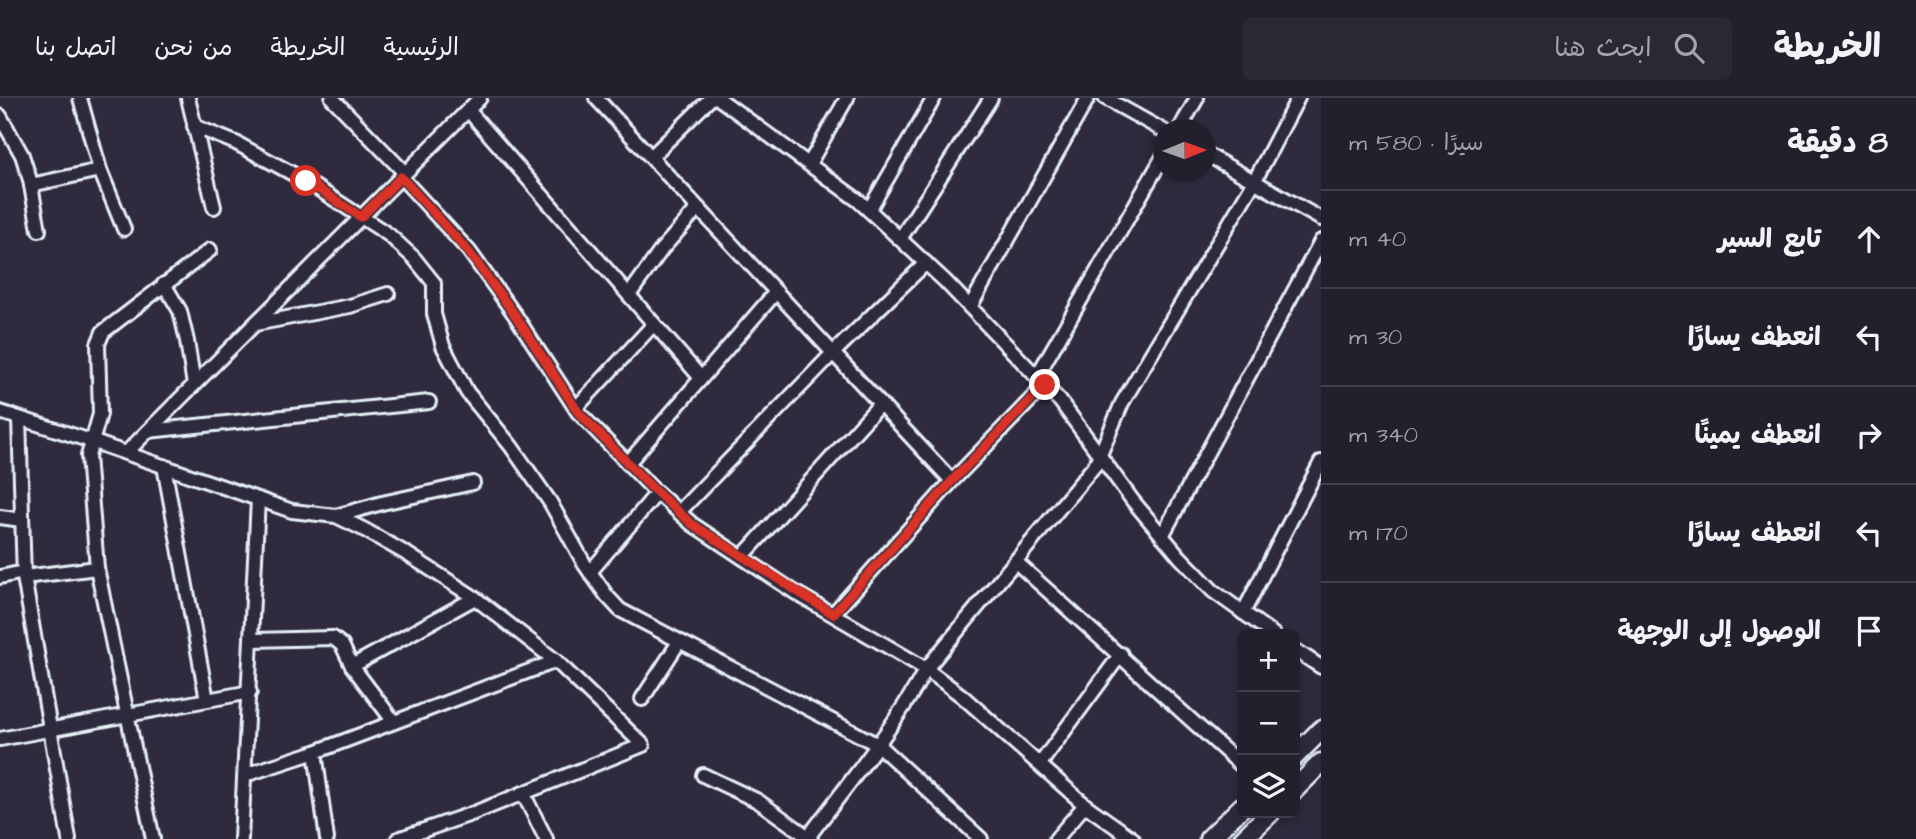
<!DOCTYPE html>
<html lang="ar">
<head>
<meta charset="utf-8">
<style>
	:root { --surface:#23202e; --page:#2b2836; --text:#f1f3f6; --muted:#a3a3aa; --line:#403e4a }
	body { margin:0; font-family:"Architects Daughter","Playpen Sans Arabic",sans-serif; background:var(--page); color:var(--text); direction:rtl }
	.controls { position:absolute; right:21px; bottom:21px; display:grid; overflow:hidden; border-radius:10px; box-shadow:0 4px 10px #0003 }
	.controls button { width:63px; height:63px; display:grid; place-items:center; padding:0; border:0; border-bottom:2px solid var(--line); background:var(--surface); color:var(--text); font:35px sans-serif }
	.compass { position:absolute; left:1153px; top:21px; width:63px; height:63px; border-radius:50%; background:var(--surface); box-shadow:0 4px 10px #0003; rotate:89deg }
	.stop { position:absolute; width:21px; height:21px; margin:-16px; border:5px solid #d93025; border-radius:50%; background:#fff }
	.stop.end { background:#d93025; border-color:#fff; box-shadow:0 2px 7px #0008 }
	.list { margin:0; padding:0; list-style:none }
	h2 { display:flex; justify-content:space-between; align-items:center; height:91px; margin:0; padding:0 28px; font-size:30px }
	h2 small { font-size:23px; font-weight:400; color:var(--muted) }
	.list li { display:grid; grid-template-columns:46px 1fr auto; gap:21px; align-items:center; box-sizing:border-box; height:98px; padding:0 28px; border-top:2px solid var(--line) }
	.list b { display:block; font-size:26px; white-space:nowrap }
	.list em { font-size:23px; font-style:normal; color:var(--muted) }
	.icon { flex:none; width:38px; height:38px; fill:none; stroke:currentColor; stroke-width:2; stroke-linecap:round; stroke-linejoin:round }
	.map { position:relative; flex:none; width:1321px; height:741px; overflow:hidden; direction:ltr }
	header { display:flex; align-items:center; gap:42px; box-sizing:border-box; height:98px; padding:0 35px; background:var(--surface); border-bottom:2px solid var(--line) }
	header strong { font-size:33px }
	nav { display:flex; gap:38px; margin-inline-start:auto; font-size:24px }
	.search { width:490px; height:63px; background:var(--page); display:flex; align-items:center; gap:18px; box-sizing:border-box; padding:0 24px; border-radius:10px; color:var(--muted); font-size:26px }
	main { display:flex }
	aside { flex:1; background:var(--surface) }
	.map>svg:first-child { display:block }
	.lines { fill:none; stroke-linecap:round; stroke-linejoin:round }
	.street-casing { stroke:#e8f1f8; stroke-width:18 }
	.secondary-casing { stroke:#e8f1f8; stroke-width:23 }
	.street { stroke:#2f2a3d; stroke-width:12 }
	.secondary { stroke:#2f2a3d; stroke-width:18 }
	.route { stroke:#d93025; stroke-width:9 }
</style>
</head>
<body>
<header>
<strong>الخريطة</strong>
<div class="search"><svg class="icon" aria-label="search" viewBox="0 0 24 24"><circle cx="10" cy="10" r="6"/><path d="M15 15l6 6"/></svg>ابحث هنا</div>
<nav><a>الرئيسية</a><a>الخريطة</a><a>من نحن</a><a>اتصل بنا</a></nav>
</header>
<main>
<aside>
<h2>8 دقيقة<small>سيرًا · 580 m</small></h2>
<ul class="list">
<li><svg class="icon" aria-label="ahead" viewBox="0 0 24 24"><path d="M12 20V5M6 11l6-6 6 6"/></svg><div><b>تابع السير</b></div><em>40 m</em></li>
<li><svg class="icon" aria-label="left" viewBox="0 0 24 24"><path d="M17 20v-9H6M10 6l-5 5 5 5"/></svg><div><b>انعطف يسارًا</b></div><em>30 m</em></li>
<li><svg class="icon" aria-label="right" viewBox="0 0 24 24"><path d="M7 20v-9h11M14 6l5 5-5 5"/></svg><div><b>انعطف يمينًا</b></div><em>340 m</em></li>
<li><svg class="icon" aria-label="left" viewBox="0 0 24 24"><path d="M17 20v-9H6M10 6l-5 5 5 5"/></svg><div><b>انعطف يسارًا</b></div><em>170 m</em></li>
<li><svg class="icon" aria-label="arrive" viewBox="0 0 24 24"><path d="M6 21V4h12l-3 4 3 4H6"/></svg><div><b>الوصول إلى الوجهة</b></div></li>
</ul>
</aside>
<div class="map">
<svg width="1321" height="741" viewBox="0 0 1321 741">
	<rect width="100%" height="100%" fill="#2f2a3d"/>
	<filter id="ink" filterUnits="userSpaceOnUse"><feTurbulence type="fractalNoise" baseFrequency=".0143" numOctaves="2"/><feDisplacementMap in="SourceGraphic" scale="14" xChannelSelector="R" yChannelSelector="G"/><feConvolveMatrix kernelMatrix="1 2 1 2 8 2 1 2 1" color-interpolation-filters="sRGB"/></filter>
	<g filter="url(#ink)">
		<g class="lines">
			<defs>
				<g id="street">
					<path d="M 80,0 L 100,72"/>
					<path d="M 188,0 L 214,109"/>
					<path d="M 332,0 L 405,75"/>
					<path d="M 596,0 L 952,383"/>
					<path d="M 718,0 L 859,103 L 945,183 L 1060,303 L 1133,403 L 1180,459 L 1213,493 L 1273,536"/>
					<path d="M 1105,0 L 1164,33"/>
					<path d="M 468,12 L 701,280"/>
					<path d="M 0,18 L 22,57 L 30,82 L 39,132"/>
					<path d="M 194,28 L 236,45 L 306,83 L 389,137 L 414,160 L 434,185 L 434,216 L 443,248 L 467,294 L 511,348 L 550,404 L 585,467 L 607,498 L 620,512 L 878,647 L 981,741"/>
					<path d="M 1179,32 L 1197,0"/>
					<path d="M 1206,56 L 1321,121"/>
					<path d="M 651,59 L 711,0"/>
					<path d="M 809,66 L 847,0"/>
					<path d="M 401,79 L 469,153 L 515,217 L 578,314 L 652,390 L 692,426 L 796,495 L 926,571 L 962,598 L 1085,707 L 1133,741"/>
					<path d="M 31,87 L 100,72 L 124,131"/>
					<path d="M 869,112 L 934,0"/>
					<path d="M 900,141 L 991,0"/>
					<path d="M 164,186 L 180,213 L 187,243 L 194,287"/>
					<path d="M 629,197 L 662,151 L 698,110"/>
					<path d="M 970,209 L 1088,0"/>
					<path d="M 255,226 L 350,208 L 388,196"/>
					<path d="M 1037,278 L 1164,57"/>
					<path d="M 576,310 L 654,226"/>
					<path d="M 0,314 L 91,343 L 292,413 L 336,418 L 363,431 L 407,456 L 475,500 L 556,563 L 643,647 L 474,715 L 398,741"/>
					<path d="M 19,321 L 24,479 L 69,741"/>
					<path d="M 148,333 L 429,304"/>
					<path d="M 126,355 L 480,0"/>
					<path d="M 628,365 L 776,194"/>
					<path d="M 164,368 L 207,602"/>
					<path d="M 679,414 L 833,255 L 926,165"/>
					<path d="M 336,418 L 382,405 L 473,385"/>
					<path d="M 0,419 L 22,422"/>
					<path d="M 1162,438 L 1321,143"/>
					<path d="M 742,459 L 880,306"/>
					<path d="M 1016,464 L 1242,668"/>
					<path d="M 590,474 L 657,395"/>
					<path d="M 0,479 L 24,474"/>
					<path d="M 24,479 L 97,470"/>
					<path d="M 1243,515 L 1321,364"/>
					<path d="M 833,516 L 952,383 L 1045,287"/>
					<path d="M 253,542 L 333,540 L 342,547 L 352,568 L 394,624"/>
					<path d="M 1295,552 L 1321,569"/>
					<path d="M 352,568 L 475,500"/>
					<path d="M 642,601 L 679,544"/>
					<path d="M 0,641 L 250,594"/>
					<path d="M 315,654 L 327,741"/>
					<path d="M 1040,666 L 1121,556"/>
					<path d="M 245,677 L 315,654 L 556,563"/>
					<path d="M 703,677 L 758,703 L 811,741"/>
					<path d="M 523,695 L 546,741"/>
					<path d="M 808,739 C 850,684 893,631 926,571 L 1096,366 L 1122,305 L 1254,84 L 1298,0"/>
					<path d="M 153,741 L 97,470 L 88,358 L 100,316 L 98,246 L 103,234 L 210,152"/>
					<path d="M 241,741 L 258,401"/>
					<path d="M 1056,741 L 1085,707"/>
				</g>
				<g id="secondary">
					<path d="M 1295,658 L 1321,632"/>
					<path d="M 1295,691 L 1321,665"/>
					<path d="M 1209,741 L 1242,709"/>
					<path d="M 1243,741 L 1270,715"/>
				</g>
			</defs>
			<use href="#street" class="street-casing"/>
			<use href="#secondary" class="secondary-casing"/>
			<use href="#street" class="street"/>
			<use href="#secondary" class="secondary"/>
		</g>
	</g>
	<g class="lines" filter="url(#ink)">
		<path class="route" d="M 306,83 L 361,119 L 401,79 L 468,153 L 515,217 L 578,314 L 652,390 L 692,426 L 833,516 L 952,383 L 1045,287"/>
	</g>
</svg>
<div class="controls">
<button>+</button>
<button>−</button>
<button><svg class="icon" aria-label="layers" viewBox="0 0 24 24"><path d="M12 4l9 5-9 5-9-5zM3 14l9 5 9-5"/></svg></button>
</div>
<svg class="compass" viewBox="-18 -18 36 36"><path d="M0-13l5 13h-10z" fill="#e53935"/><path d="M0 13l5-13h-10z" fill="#a3a3aa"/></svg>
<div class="stop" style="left:306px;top:83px"></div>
<div class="stop end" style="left:1045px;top:287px"></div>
</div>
</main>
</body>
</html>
